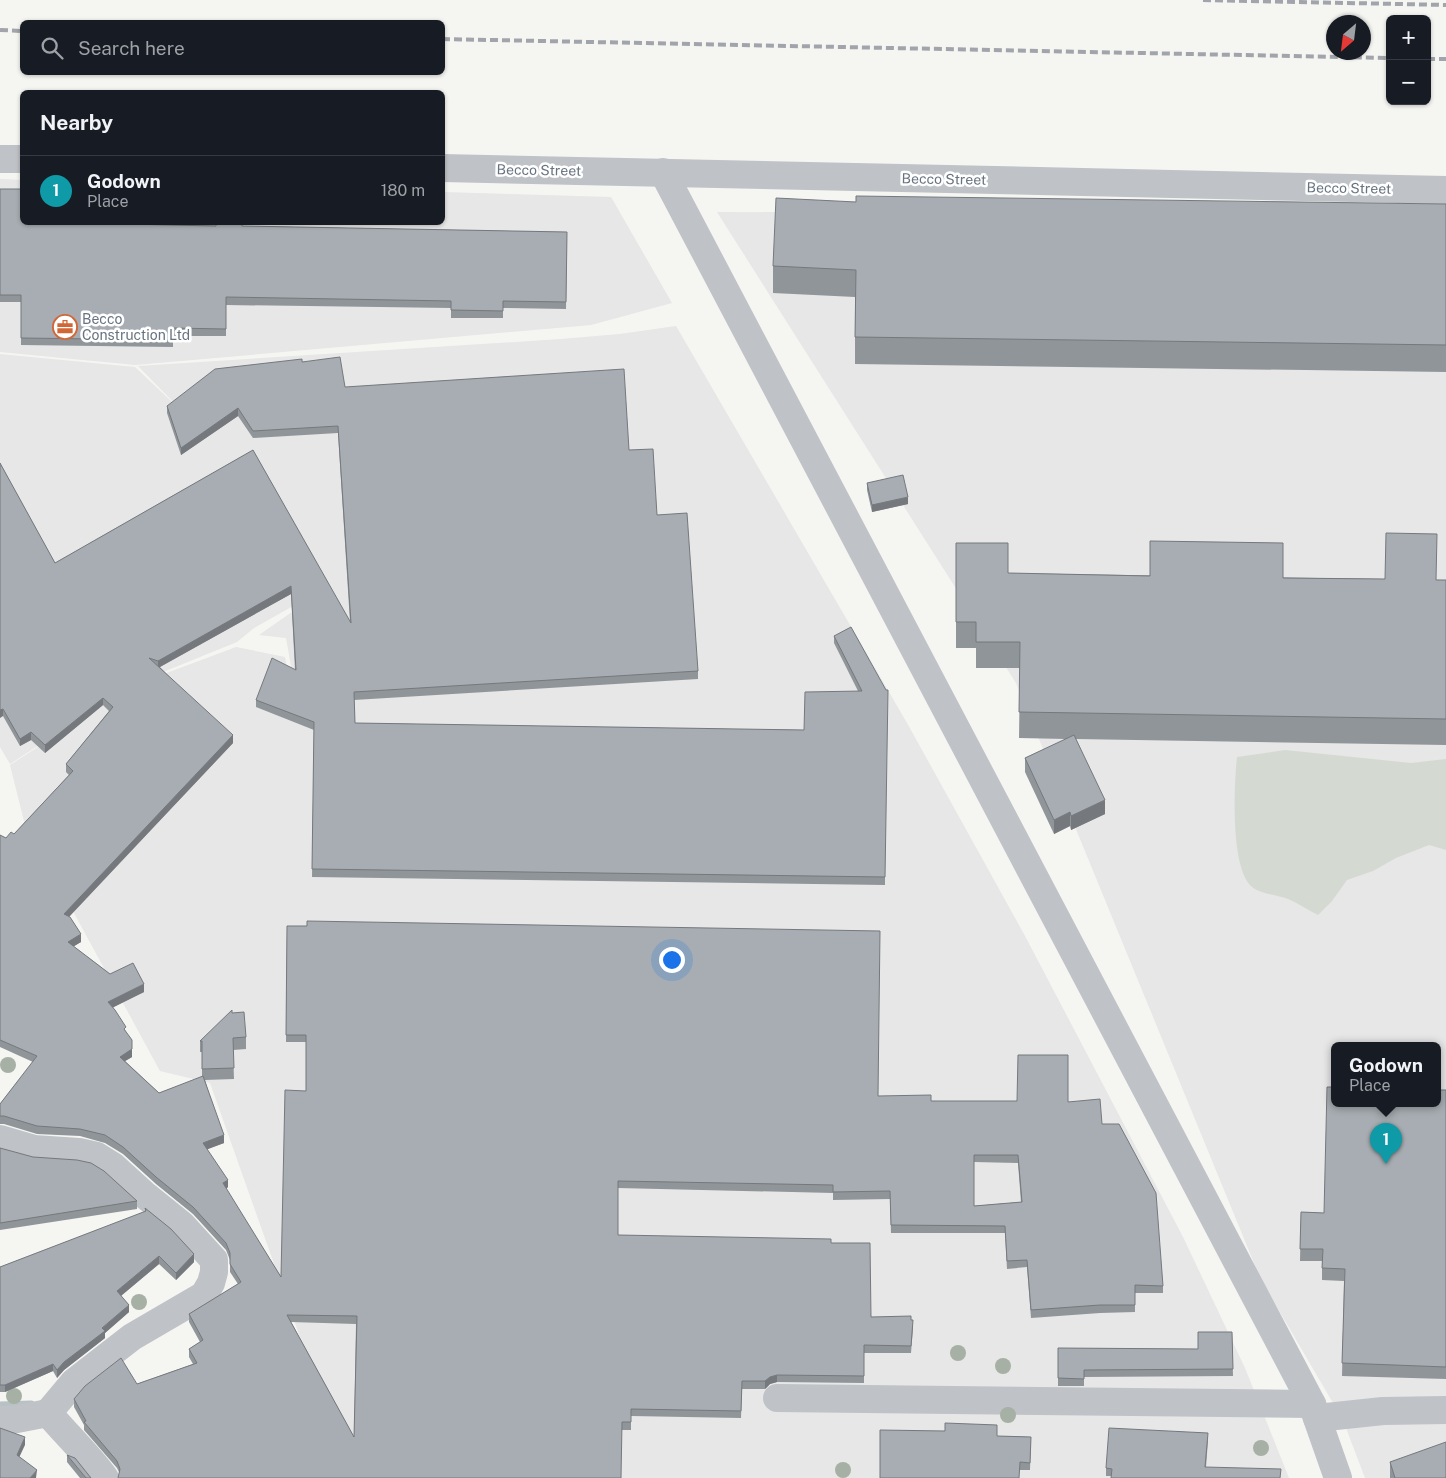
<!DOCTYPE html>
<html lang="en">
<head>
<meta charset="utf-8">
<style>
	:root { --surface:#171b24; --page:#242831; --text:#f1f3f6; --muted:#9ea1a6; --line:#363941; --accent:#d16736 }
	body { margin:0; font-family:"Public Sans",sans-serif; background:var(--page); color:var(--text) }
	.controls { position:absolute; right:15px; top:15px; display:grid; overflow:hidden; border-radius:8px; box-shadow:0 1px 4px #0004 }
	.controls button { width:45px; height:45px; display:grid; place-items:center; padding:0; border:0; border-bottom:1px solid var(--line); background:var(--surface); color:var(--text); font:25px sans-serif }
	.compass { position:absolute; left:1326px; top:15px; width:45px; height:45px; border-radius:50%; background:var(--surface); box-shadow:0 1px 4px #0004; rotate:208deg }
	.you { position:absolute; left:671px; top:959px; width:18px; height:18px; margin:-12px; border:4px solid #fff; border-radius:50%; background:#1a73e8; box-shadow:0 0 0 8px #1a73e833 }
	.badge { display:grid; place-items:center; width:32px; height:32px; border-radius:50%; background:var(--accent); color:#fff; font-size:16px; font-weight:700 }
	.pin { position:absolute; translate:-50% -41px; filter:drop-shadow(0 1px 2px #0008) }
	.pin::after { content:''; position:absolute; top:26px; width:18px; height:15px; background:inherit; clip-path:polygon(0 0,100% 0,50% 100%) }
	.popup { position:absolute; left:1331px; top:1042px; width:110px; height:65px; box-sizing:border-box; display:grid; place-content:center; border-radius:8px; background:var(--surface); filter:drop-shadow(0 1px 4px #0005); font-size:16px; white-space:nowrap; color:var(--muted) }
	.popup b { font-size:19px; color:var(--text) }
	.popup::after { content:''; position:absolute; left:50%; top:100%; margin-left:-10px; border:10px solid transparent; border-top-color:var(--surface) }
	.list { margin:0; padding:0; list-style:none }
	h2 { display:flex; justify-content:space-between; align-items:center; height:65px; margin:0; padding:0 20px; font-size:21px }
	h2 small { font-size:16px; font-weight:400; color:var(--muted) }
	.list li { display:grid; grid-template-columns:32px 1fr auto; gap:15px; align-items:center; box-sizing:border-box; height:70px; padding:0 20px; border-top:1px solid var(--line) }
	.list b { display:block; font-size:19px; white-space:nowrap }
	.list p { margin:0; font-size:16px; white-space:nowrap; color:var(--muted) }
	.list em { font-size:16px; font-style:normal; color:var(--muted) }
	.icon { flex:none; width:28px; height:28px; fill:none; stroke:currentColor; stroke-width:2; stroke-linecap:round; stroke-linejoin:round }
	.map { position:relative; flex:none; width:1446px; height:1478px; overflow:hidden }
	.search { position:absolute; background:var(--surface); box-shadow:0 1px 4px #0004; left:20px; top:20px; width:425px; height:55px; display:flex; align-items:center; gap:12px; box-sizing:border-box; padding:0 18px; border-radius:8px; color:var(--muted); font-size:19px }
	.panel { position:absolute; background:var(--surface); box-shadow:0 1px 4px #0004; left:20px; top:90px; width:425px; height:135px; border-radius:8px }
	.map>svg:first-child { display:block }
	.built { fill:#e6e7e6; fill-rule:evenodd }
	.green { fill:#d4dad2 }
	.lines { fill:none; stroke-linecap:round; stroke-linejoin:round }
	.stream { stroke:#b8c1c6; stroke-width:9 }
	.minor { stroke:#bfc2c6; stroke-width:28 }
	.rail { stroke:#a1a5ab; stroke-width:4; stroke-dasharray:8 4; stroke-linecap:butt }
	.tree { fill:#a7b0a4 }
	.wall { fill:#909599; fill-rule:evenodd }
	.shaded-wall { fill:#75797d }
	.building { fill:#a7adb2; stroke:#75797d; fill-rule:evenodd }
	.labels { text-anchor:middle; stroke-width:5; stroke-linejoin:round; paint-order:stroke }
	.street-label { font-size:14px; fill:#677380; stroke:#fff }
	.poi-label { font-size:14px; fill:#677380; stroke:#fff; text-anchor:start }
</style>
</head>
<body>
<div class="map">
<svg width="1446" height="1478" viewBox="0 0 1446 1478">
	<rect width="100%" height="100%" fill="#f5f5f2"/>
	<g class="built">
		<path d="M 0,179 L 22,180 L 22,222 L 442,222 L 443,192 L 611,197 L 672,303 L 591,325 L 135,365 L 0,352 Z"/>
		<path d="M 717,212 L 1446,214 L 1446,1478 L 1365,1478 L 1343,1420 L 1261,1280 L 1016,683 ZM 1335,1045 L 1437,1045 L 1437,1103 L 1335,1103 Z"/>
		<path d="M 676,326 L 907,723 L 1025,936 L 1183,1237 L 1245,1368 L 1289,1478 L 375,1478 L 301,1340 L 210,1083 L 160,1071 L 24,821 L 10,765 L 132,686 L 236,647 L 285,657 L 293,703 L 296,694 L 286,638 L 259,635 L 332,584 L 254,628 L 237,642 L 131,685 L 10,764 L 0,747 L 0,354 L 135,367 L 189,418 L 138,366 L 561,339 L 620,334 Z"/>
	</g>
	<path class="green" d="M 1285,750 L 1411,763 L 1446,759 L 1446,850 L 1429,845 L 1396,858 L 1373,871 L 1347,880 L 1332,901 L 1318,915 C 1308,910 1298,903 1288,899 C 1277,895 1261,894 1252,887 C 1230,869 1234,784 1237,757 Z"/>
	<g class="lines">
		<path class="stream" d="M 0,1406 L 31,1405"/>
		<g class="minor">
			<path d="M 0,159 L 22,159"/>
			<path d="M 442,168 L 1446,190"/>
			<path d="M 663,172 L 1312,1404 L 1338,1478"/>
			<path d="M 0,1139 L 34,1149 L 79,1152 L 97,1156 L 113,1166 L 146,1196 L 182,1225 L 214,1260 L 214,1272 L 211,1283 L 204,1295 L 132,1337 L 74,1382 L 48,1413"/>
			<path d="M 777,1398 L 1312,1404"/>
			<path d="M 48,1413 C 67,1435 88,1455 105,1478"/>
			<path d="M 1317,1418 L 1383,1411 L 1446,1410"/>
			<path d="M 0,1420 L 17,1419 L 48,1413"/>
		</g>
		<g class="rail">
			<path d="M 1203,0 L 1446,5"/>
			<path d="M 0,30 L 22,31"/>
			<path d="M 442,39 L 1390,58"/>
			<path d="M 1427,59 L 1446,59"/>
		</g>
	</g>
	<g class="tree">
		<circle cx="8" cy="1065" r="8"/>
		<circle cx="139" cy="1302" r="8"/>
		<circle cx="958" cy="1353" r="8"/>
		<circle cx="1003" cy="1366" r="8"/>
		<circle cx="14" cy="1396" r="8"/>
		<circle cx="1008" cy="1415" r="8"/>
		<circle cx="1261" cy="1448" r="8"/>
		<circle cx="843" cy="1470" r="8"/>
	</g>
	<g class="wall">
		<path d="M 0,189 L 78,223 L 567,232 L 566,309 L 503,308 L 503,318 L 451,318 L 451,308 L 226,305 L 226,336 L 173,336 L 173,347 L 21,345 L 21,302 L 0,302 Z"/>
		<path d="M 856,202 L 1446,204 L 1446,372 L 855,364 L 855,297 L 773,293 L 773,266 Z"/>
		<path d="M 302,362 L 345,387 L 629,450 L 657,515 L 698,671 L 698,679 L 354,700 L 355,723 L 804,730 L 858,691 L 834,643 L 834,636 L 886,690 L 885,885 L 312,877 L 314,730 L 256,707 L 256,700 L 295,670 L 291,594 L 160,667 L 233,743 L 69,917 L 81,942 L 73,946 L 110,974 L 144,992 L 113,1007 L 126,1032 L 132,1057 L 125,1061 L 159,1093 L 202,1077 L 202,1052 L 200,1052 L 200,1041 L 232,1013 L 246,1037 L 246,1049 L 233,1050 L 234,1079 L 205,1080 L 224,1143 L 207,1149 L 228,1187 L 226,1189 L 281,1277 L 306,1091 L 306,1042 L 286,1042 L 287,926 L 878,1096 L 931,1101 L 1068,1102 L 1102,1124 L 1163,1286 L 1163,1293 L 1135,1293 L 1135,1312 L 1100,1313 L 1031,1318 L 1027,1267 L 1007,1269 L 1005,1233 L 891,1233 L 890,1199 L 833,1200 L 833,1193 L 618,1188 L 618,1235 L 831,1243 L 871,1317 L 911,1320 L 913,1328 L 911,1353 L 864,1353 L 864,1383 L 777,1382 L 770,1384 L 765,1389 L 742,1389 L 741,1418 L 631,1416 L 631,1430 L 622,1430 L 119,1477 L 120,1474 L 117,1468 L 84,1430 L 84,1425 L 74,1407 L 74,1399 L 137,1384 L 193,1364 L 189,1357 L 189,1349 L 200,1342 L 189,1322 L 189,1314 L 238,1284 L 230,1272 L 230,1260 L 226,1250 L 193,1214 L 156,1184 L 123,1154 L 105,1143 L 80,1136 L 37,1134 L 4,1124 L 0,1124 L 0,1104 L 33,1062 L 0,1047 L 0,835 L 6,838 L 14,834 L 69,775 L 66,772 L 66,764 L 109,711 L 103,705 L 45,753 L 31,740 L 20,746 L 3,716 L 0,463 L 55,563 L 253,450 L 350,622 L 338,433 L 253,438 L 238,416 L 181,455 L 167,413 L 167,406 ZM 974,1162 L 1018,1163 L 1021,1202 L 974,1206 ZM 291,1322 L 356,1324 L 354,1437 Z"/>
		<path d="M 867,483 L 908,504 L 872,512 L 867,490 Z"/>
		<path d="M 956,543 L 1008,573 L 1446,580 L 1446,745 L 1076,739 L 1105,814 L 1071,830 L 1070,826 L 1054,834 L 1025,772 L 1025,758 L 1066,739 L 1019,738 L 1020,668 L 976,668 L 976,648 L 956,648 Z"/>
		<path d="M 1446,1090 L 1446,1379 L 1342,1376 L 1344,1281 L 1322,1280 L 1322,1261 L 1300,1261 L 1301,1212 L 1324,1213 Z"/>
		<path d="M 0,1148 L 137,1201 L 137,1209 L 0,1230 Z"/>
		<path d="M 145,1208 L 194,1262 L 176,1280 L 159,1264 L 121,1296 L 129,1312 L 105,1333 L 105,1338 L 64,1370 L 57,1378 L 53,1371 L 5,1392 L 0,1392 L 0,1267 L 145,1212 Z"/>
		<path d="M 1232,1332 L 1233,1376 L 1084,1377 L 1084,1386 L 1058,1386 L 1058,1348 L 1198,1349 Z"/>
		<path d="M 997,1436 L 1031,1437 L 1030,1470 L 1020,1470 Z"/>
		<path d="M 1208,1440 L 1206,1467 L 1111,1476 L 1106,1476 L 1106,1468 Z"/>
		<path d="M 67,1455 L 91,1478 L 80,1478 L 67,1462 Z"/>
		<path d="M 1390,1462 L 1446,1478 L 1390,1478 Z"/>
	</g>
	<g class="shaded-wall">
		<path d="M 238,408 L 238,416 L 181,455 L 181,448 Z"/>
		<path d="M 908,497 L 908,504 L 872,512 L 872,505 Z"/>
		<path d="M 291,586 L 291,594 L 158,668 L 158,661 Z"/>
		<path d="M 103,698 L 103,705 L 45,753 L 45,745 Z"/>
		<path d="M 3,709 L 3,716 L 0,718 L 0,710 Z"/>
		<path d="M 31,732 L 31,740 L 20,746 L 20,739 Z"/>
		<path d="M 233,735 L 233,743 L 64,922 L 64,914 Z"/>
		<path d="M 1105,800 L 1105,814 L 1071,830 L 1071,816 Z"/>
		<path d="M 1070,812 L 1070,826 L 1054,834 L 1054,820 Z"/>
		<path d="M 81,934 L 81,942 L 68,950 L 68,942 Z"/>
		<path d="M 144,984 L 144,992 L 108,1010 L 108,1002 Z"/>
		<path d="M 132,1049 L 132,1057 L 120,1064 L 120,1057 Z"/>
		<path d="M 224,1135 L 224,1143 L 203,1151 L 203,1143 Z"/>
		<path d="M 228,1180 L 228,1187 L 223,1191 L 223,1183 Z"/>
		<path d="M 194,1254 L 194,1262 L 176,1280 L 176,1273 Z"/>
		<path d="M 159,1256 L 159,1264 L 117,1299 L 117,1291 Z"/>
		<path d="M 129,1305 L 129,1312 L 105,1333 L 105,1338 L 64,1370 L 57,1378 L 57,1370 L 64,1362 Z"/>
		<path d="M 53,1364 L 53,1371 L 5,1392 L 5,1385 Z"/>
		<path d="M 777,1375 L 777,1382 L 770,1384 L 765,1389 L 765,1381 L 770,1377 Z"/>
		<path d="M 25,1437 L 25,1445 L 17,1462 L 17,1455 Z"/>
		<path d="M 37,1470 L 36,1478 L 30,1478 Z"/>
	</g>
	<g class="building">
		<path d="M 0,189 L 22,189 L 22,222 L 78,222 L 78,223 L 216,226 L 216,222 L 242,222 L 242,226 L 567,232 L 566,302 L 503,301 L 503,311 L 451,310 L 451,301 L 226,297 L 226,329 L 173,328 L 173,340 L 21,338 L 21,295 L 0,295 Z"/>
		<path d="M 856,196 L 1446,204 L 1446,345 L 855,337 L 856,270 L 773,266 L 776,198 L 856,202 Z"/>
		<path d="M 340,357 L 345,387 L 624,369 L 629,450 L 653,449 L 657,515 L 687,513 L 698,671 L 354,692 L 355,723 L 804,730 L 805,692 L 862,691 L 834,636 L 851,627 L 886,690 L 888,690 L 885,877 L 312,869 L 314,722 L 256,700 L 272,658 L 296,670 L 291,586 L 158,661 L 149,658 L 233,735 L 64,914 L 70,917 L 81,934 L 68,942 L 110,974 L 133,963 L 144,984 L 108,1002 L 115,1010 L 126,1027 L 124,1029 L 132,1040 L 132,1049 L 120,1057 L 159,1093 L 203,1076 L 224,1135 L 203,1143 L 228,1180 L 223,1183 L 281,1277 L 285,1090 L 306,1091 L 306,1035 L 286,1035 L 287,926 L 307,926 L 307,921 L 880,931 L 878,1096 L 931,1095 L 931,1101 L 1017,1101 L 1018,1055 L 1068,1055 L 1068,1102 L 1100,1099 L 1102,1124 L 1119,1124 L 1156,1193 L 1163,1286 L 1135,1285 L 1135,1305 L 1100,1305 L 1031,1310 L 1027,1260 L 1007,1261 L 1005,1226 L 891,1225 L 890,1191 L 833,1192 L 833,1185 L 618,1181 L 618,1235 L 831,1239 L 831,1243 L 870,1243 L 871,1317 L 911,1316 L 911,1320 L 913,1320 L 911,1346 L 864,1345 L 864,1376 L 777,1375 L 770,1377 L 765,1381 L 742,1381 L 741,1411 L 631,1409 L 631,1422 L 622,1422 L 621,1478 L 118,1478 L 120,1469 L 117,1461 L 84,1422 L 86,1421 L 74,1399 L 85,1386 L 121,1358 L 137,1384 L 197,1363 L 189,1349 L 203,1340 L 189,1314 L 241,1282 L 230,1264 L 230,1253 L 226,1243 L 193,1207 L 156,1177 L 123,1147 L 105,1135 L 80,1129 L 37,1126 L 4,1116 L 0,1116 L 0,1104 L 37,1056 L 0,1040 L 0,835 L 6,838 L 11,832 L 14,834 L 73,771 L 66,764 L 113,707 L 103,698 L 45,745 L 31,732 L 20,739 L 3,709 L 0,710 L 0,463 L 55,563 L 253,450 L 351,623 L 338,426 L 253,431 L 238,408 L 181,448 L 167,406 L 215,369 L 302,359 L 302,362 ZM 974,1155 L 1018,1155 L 1022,1202 L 974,1206 ZM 287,1315 L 357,1316 L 354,1437 Z"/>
		<path d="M 903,475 L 908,497 L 872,505 L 867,483 Z"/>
		<path d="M 1386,533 L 1437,534 L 1436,580 L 1446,580 L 1446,719 L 1019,712 L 1020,642 L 976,642 L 976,622 L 956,622 L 956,543 L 1008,543 L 1008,573 L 1150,576 L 1150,541 L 1283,543 L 1283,578 L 1385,579 Z"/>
		<path d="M 1074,735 L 1105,800 L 1071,816 L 1070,812 L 1054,820 L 1025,758 Z"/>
		<path d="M 232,1010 L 232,1013 L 244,1012 L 246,1037 L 233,1038 L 234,1068 L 202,1069 L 202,1041 L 200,1041 Z"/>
		<path d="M 1327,1087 L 1335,1087 L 1335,1103 L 1437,1103 L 1437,1090 L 1446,1090 L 1446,1367 L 1342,1363 L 1345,1269 L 1322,1268 L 1323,1249 L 1300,1249 L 1301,1212 L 1324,1213 Z"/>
		<path d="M 0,1148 L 33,1157 L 77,1160 L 91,1163 L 104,1171 L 137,1201 L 0,1223 Z"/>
		<path d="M 145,1208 L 171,1229 L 194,1254 L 176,1273 L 159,1256 L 117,1291 L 129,1305 L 102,1328 L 105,1331 L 64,1362 L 57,1370 L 53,1364 L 5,1385 L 0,1385 L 0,1267 L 146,1211 Z"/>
		<path d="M 1198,1332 L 1232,1332 L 1233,1369 L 1084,1370 L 1084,1379 L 1058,1378 L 1058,1348 L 1198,1349 Z"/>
		<path d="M 945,1423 L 997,1425 L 997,1436 L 1031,1437 L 1030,1463 L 1020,1462 L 1019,1478 L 880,1478 L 880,1430 L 945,1431 Z"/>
		<path d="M 0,1428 L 25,1437 L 17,1455 L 37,1470 L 30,1478 L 0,1478 Z"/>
		<path d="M 1109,1428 L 1208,1433 L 1205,1467 L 1281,1469 L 1280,1478 L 1111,1478 L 1112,1469 L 1106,1468 Z"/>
		<path d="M 1446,1442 L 1446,1478 L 1395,1478 L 1390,1462 Z"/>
		<path d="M 67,1455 L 75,1458 L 91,1478 L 86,1478 Z"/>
	</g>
	<defs>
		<symbol id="office-ring" viewBox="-11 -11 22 22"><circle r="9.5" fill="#fff" stroke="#d16736" stroke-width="1.5"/><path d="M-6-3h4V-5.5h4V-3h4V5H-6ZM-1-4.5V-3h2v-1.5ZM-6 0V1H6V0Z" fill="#d16736"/></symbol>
	</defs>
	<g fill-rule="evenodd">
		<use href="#office-ring" x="51" y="313" width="28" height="28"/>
	</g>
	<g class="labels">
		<g class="street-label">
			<text transform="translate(539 170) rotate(1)" y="5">Becco Street</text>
			<text transform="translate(944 179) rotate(1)" y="5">Becco Street</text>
			<text transform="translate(1349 188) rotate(1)" y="5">Becco Street</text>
		</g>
		<g class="poi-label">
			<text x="82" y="324">Becco<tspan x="82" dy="16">Construction Ltd</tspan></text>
		</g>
	</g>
</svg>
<div class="controls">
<button>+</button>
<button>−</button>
</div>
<svg class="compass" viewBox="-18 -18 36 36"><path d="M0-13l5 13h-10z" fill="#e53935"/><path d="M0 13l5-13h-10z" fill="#9ea1a6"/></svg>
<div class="you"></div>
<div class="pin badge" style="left:1386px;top:1164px;background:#0f9aa8">1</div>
<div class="popup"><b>Godown</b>Place</div>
<div class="search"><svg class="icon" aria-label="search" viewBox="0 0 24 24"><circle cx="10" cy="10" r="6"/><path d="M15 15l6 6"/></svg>Search here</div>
<section class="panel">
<h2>Nearby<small></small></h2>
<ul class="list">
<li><span class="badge" style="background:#0f9aa8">1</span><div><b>Godown</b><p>Place</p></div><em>180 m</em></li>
</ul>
</section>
</div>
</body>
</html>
